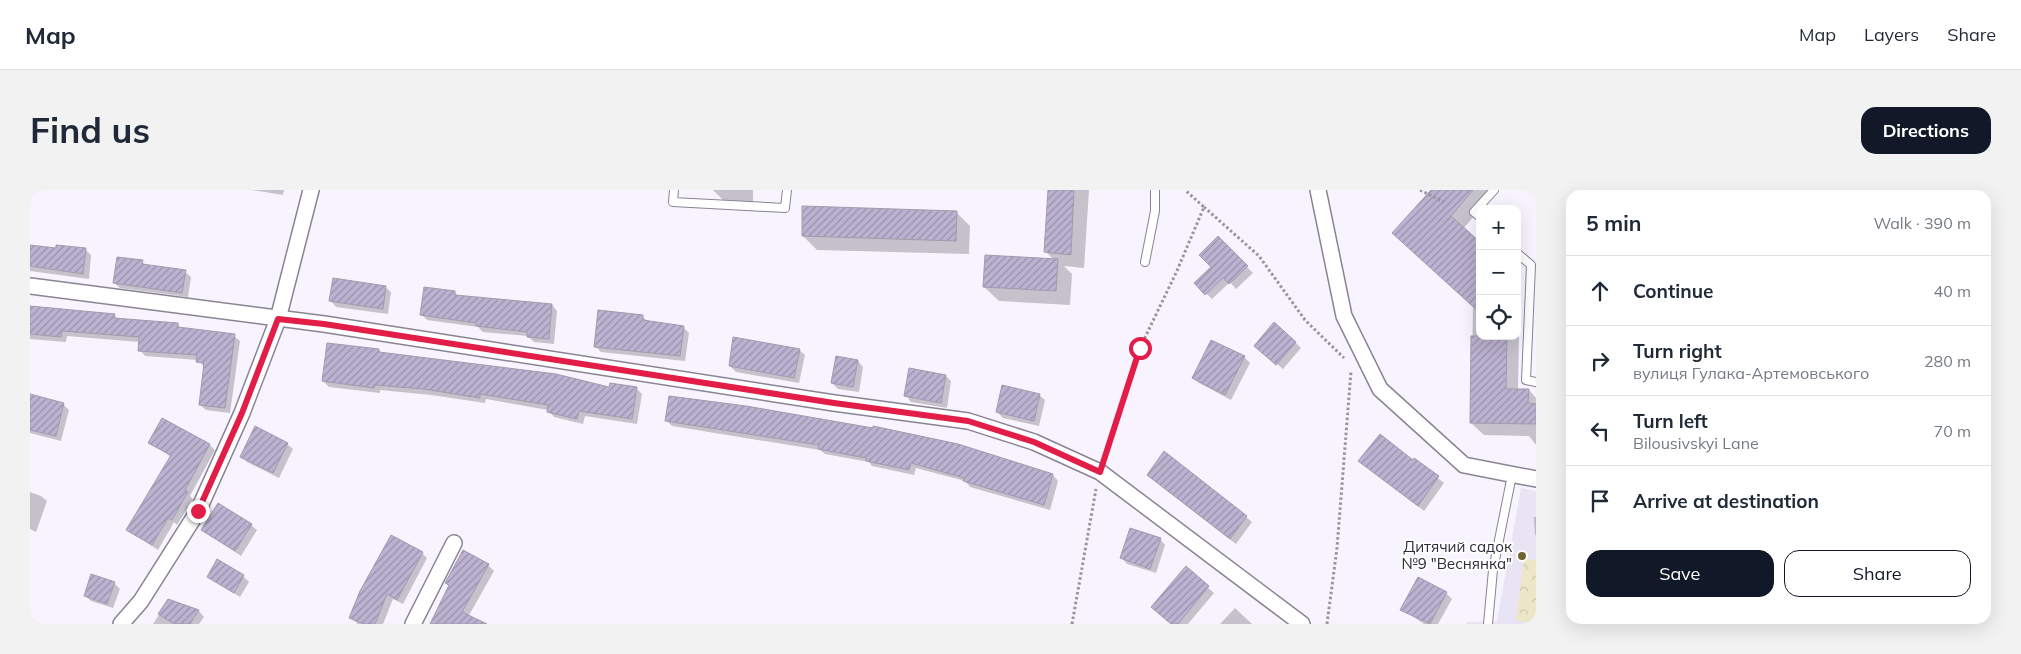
<!DOCTYPE html>
<html lang="en">
<head>
<meta charset="utf-8">
<style>
	:root { --surface:#fff; --page:#f2f2f3; --text:#1f2937; --muted:#747a83; --line:#e0e1e3; --accent:#111827 }
	body { margin:0; font-family:Mulish,sans-serif; background:var(--page); color:var(--text) }
	.controls { position:absolute; right:15px; top:15px; display:grid; overflow:hidden; border-radius:10px; box-shadow:0 5px 20px #0002 }
	.controls button { width:45px; height:45px; display:grid; place-items:center; padding:0; border:0; border-bottom:1px solid var(--line); background:var(--surface); color:var(--text); font:25px sans-serif }
	.stop { position:absolute; width:15px; height:15px; margin:-11px; border:4px solid #e11d48; border-radius:50%; background:#fff }
	.stop.end { background:#e11d48; border-color:#fff; box-shadow:0 1px 5px #0008 }
	.list { margin:0; padding:0; list-style:none }
	h2 { display:flex; justify-content:space-between; align-items:center; height:65px; margin:0; padding:0 20px; font-size:21px }
	h2 small { font-size:16px; font-weight:400; color:var(--muted) }
	.list li { display:grid; grid-template-columns:32px 1fr auto; gap:15px; align-items:center; box-sizing:border-box; height:70px; padding:0 20px; border-top:1px solid var(--line) }
	.list b { display:block; font-size:19px; white-space:nowrap }
	.list p { margin:0; font-size:16px; white-space:nowrap; color:var(--muted) }
	.list em { font-size:16px; font-style:normal; color:var(--muted) }
	.actions { display:flex; gap:10px; padding:15px 20px }
	.actions a { flex:1; padding:11px 0; border:1px solid var(--accent); border-radius:15px; text-align:center; font-size:18px; color:var(--accent) }
	.actions .main { background:var(--accent); color:#fff }
	.icon { flex:none; width:28px; height:28px; fill:none; stroke:currentColor; stroke-width:2; stroke-linecap:round; stroke-linejoin:round }
	.map { position:relative; flex:none; width:1506px; height:434px; overflow:hidden; border-radius:15px }
	header { display:flex; align-items:center; gap:30px; box-sizing:border-box; height:70px; padding:0 25px; background:var(--surface); border-bottom:1px solid var(--line) }
	header strong { font-size:24px }
	nav { display:flex; gap:28px; margin-inline-start:auto; font-size:18px }
	.intro { display:flex; align-items:center; justify-content:space-between; box-sizing:border-box; height:120px; padding:0 30px }
	h1 { margin:0; font-size:35px }
	.button { padding:12px 22px; border-radius:15px; background:var(--accent); color:#fff; font-size:18px; font-weight:700 }
	main { display:flex; gap:30px; padding:0 30px }
	aside { flex:1; background:var(--surface); border-radius:15px; box-shadow:0 5px 20px #0002 }
	.map>svg:first-child { display:block }
	.built { fill:#e9e4f3 }
	.park { fill:url(#park-crowns) }
	.shadow { fill:#0003 }
	.building { fill:url(#building-hatch); stroke:#a19bad }
	.lines { fill:none; stroke-linecap:round; stroke-linejoin:round }
	.service-casing { stroke:#898394; stroke-width:10 }
	.minor-casing { stroke:#898394; stroke-width:18 }
	.path { stroke:#97949e; stroke-width:3; stroke-dasharray:2.5 2.5; stroke-linecap:butt }
	.service { stroke:#fff; stroke-width:8 }
	.minor { stroke:#fff; stroke-width:15 }
	.route { stroke:#e11d48; stroke-width:6 }
	.poi-dot { fill:#6d632f; stroke:#fff; stroke-width:2 }
	.labels { text-anchor:middle; stroke-width:4; stroke-linejoin:round; paint-order:stroke }
	.poi-label { font-size:15px; fill:#2d2b32; stroke:#fff; text-anchor:end }
</style>
</head>
<body>
<header>
<strong>Map</strong>
<nav><a>Map</a><a>Layers</a><a>Share</a></nav>
</header>
<div class="intro"><h1>Find us</h1><a class="button">Directions</a></div>
<main>
<div class="map">
<svg width="1506" height="434" viewBox="0 0 1506 434">
	<defs>
		<pattern id="park-crowns" width="20" height="18" patternUnits="userSpaceOnUse" patternTransform="scale(1.25)"><rect width="20" height="18" fill="#ede7c7"/><path d="M2 6a3 3 0 1 1 6 0M12 15a3 3 0 1 1 6 0" fill="none" stroke="#ccc6ab"/></pattern>
		<pattern id="building-hatch" width="6" height="6" patternUnits="userSpaceOnUse" patternTransform="scale(1.25)"><rect width="6" height="6" fill="#bcb2d1"/><path d="M-1 1l2-2M0 6l6-6M5 7l2-2" fill="none" stroke="#9991aa"/></pattern>
	</defs>
	<rect width="100%" height="100%" fill="#f7f3ff"/>
	<path class="built" d="M 1491,298 L 1506,301 L 1506,434 L 1436,434 L 1436,432 L 1467,431 Z"/>
	<path class="park" d="M 1494,369 L 1506,370 L 1506,434 L 1486,430 Z"/>
	<g class="shadow">
		<path d="M 222,0 L 254,0 L 253,5 Z"/>
		<path d="M 683,0 L 723,0 L 723,14 L 695,12 Z"/>
		<path d="M 1019,0 L 1059,0 L 1054,78 L 1034,76 L 1042,84 L 1040,115 L 969,111 L 954,97 L 1024,70 L 1016,62 Z"/>
		<path d="M 1403,0 L 1466,0 L 1433,39 L 1450,54 L 1450,146 L 1487,146 L 1487,89 L 1490,92 L 1488,200 L 1499,200 L 1506,208 L 1506,255 L 1499,246 L 1454,245 L 1441,233 L 1443,116 Z"/>
		<path d="M 926,22 L 940,36 L 939,64 L 787,60 L 773,46 Z"/>
		<path d="M 1188,48 L 1223,83 L 1206,99 L 1200,92 L 1182,109 L 1166,93 L 1182,77 Z"/>
		<path d="M 0,56 L 27,60 L 56,60 L 61,65 L 59,89 L 0,81 Z"/>
		<path d="M 112,72 L 116,75 L 155,82 L 161,87 L 158,107 L 90,98 L 84,93 Z"/>
		<path d="M 355,97 L 361,102 L 358,124 L 306,117 L 301,111 Z"/>
		<path d="M 424,102 L 429,107 L 522,115 L 527,121 L 524,154 L 504,152 L 498,146 L 453,142 L 448,137 L 397,130 L 391,124 Z"/>
		<path d="M 0,117 L 84,125 L 89,130 L 148,135 L 152,139 L 204,146 L 210,151 L 200,223 L 176,220 L 170,215 L 175,178 L 168,170 L 115,166 L 110,160 L 110,152 L 37,146 L 36,152 L 0,149 Z"/>
		<path d="M 612,126 L 618,132 L 653,137 L 659,143 L 655,171 L 571,162 L 565,156 Z"/>
		<path d="M 1265,152 L 1271,158 L 1253,179 L 1231,161 Z"/>
		<path d="M 349,160 L 351,163 L 580,198 L 606,198 L 612,204 L 607,234 L 555,226 L 553,234 L 524,227 L 518,220 L 456,209 L 455,213 L 401,205 L 350,200 L 350,203 L 299,197 L 293,191 Z"/>
		<path d="M 769,160 L 775,165 L 769,193 L 706,182 L 700,176 Z"/>
		<path d="M 1214,167 L 1220,173 L 1201,210 L 1169,193 L 1163,188 Z"/>
		<path d="M 828,171 L 833,177 L 829,202 L 808,199 L 802,193 Z"/>
		<path d="M 916,186 L 921,191 L 917,218 L 881,212 L 876,206 Z"/>
		<path d="M 1009,205 L 1015,210 L 1009,236 L 973,228 L 967,222 Z"/>
		<path d="M 0,206 L 33,214 L 39,220 L 31,251 L 0,243 Z"/>
		<path d="M 636,230 L 927,256 L 1023,285 L 1028,291 L 1020,320 L 940,297 L 935,291 L 886,278 L 884,285 L 842,276 L 839,272 L 795,264 L 790,260 L 642,236 Z"/>
		<path d="M 120,253 L 180,255 L 185,260 L 160,306 L 163,309 L 147,335 L 144,332 L 128,360 L 98,340 L 141,267 Z"/>
		<path d="M 257,254 L 263,259 L 249,288 L 217,272 L 211,266 Z"/>
		<path d="M 1385,270 L 1414,293 L 1394,321 L 1336,276 Z"/>
		<path d="M 1124,290 L 1216,327 L 1222,332 L 1206,354 Z"/>
		<path d="M 0,302 L 11,306 L 17,311 L 6,342 L 0,339 Z"/>
		<path d="M 1504,327 L 1506,327 L 1506,346 L 1505,344 Z"/>
		<path d="M 221,335 L 227,340 L 211,366 L 173,340 Z"/>
		<path d="M 1130,349 L 1135,355 L 1126,383 L 1097,374 L 1092,368 Z"/>
		<path d="M 392,363 L 397,368 L 373,414 L 363,409 L 353,434 L 328,434 L 321,428 Z"/>
		<path d="M 458,375 L 464,381 L 438,427 L 442,431 L 440,434 L 401,434 L 420,396 L 416,393 Z"/>
		<path d="M 1156,378 L 1184,403 L 1158,434 L 1142,434 L 1128,423 Z"/>
		<path d="M 213,386 L 219,392 L 210,407 L 178,387 Z"/>
		<path d="M 1389,388 L 1416,403 L 1422,409 L 1408,434 L 1394,434 L 1372,419 Z"/>
		<path d="M 84,393 L 90,399 L 83,418 L 61,411 L 55,405 Z"/>
		<path d="M 138,411 L 169,421 L 174,427 L 169,434 L 123,434 Z"/>
		<path d="M 1205,418 L 1222,434 L 1190,434 Z"/>
	</g>
	<g class="building">
		<path d="M 1018,0 L 1044,0 L 1041,65 L 1014,62 Z"/>
		<path d="M 1401,0 L 1443,0 L 1421,26 L 1450,52 L 1450,123 L 1362,43 Z"/>
		<path d="M 772,16 L 927,21 L 926,51 L 772,46 Z"/>
		<path d="M 1188,46 L 1218,76 L 1199,94 L 1193,88 L 1175,105 L 1164,93 L 1181,77 L 1169,65 Z"/>
		<path d="M 0,55 L 26,58 L 26,55 L 56,58 L 53,84 L 0,76 Z"/>
		<path d="M 955,65 L 1028,69 L 1026,101 L 953,97 Z"/>
		<path d="M 87,67 L 113,70 L 112,74 L 156,80 L 152,103 L 83,93 Z"/>
		<path d="M 303,88 L 356,96 L 353,119 L 299,111 Z"/>
		<path d="M 394,97 L 425,101 L 425,105 L 522,114 L 519,149 L 497,147 L 497,142 L 446,136 L 446,133 L 390,125 Z"/>
		<path d="M 0,116 L 85,124 L 84,128 L 148,133 L 148,137 L 205,144 L 195,218 L 169,215 L 174,173 L 166,172 L 167,165 L 108,161 L 109,147 L 32,141 L 31,147 L 0,144 Z"/>
		<path d="M 568,120 L 613,125 L 613,130 L 654,136 L 650,166 L 564,157 Z"/>
		<path d="M 1244,132 L 1266,152 L 1246,175 L 1224,156 Z"/>
		<path d="M 1441,146 L 1477,146 L 1476,199 L 1499,199 L 1498,213 L 1506,214 L 1506,234 L 1440,233 Z"/>
		<path d="M 703,147 L 770,159 L 764,188 L 699,176 Z"/>
		<path d="M 1181,150 L 1215,166 L 1195,205 L 1162,188 Z"/>
		<path d="M 297,153 L 349,159 L 349,162 L 526,184 L 579,197 L 580,193 L 607,197 L 602,229 L 549,221 L 547,229 L 517,222 L 518,215 L 450,204 L 450,208 L 394,199 L 345,195 L 344,198 L 292,191 Z"/>
		<path d="M 806,166 L 828,170 L 823,197 L 801,193 Z"/>
		<path d="M 879,178 L 916,185 L 911,213 L 874,206 Z"/>
		<path d="M 972,195 L 1010,204 L 1004,231 L 966,222 Z"/>
		<path d="M 0,204 L 34,213 L 26,246 L 0,240 Z"/>
		<path d="M 639,206 L 716,216 L 843,238 L 843,236 L 928,254 L 1023,284 L 1014,315 L 933,291 L 934,288 L 881,273 L 879,280 L 836,271 L 836,268 L 788,259 L 789,255 L 635,231 Z"/>
		<path d="M 132,228 L 180,254 L 155,300 L 158,302 L 142,330 L 138,328 L 122,355 L 96,340 L 141,265 L 118,253 Z"/>
		<path d="M 225,236 L 258,253 L 243,283 L 210,267 Z"/>
		<path d="M 1350,244 L 1383,270 L 1384,268 L 1409,286 L 1388,316 L 1328,271 Z"/>
		<path d="M 1134,261 L 1217,326 L 1200,349 L 1117,285 Z"/>
		<path d="M 188,313 L 222,334 L 205,361 L 171,340 Z"/>
		<path d="M 1100,338 L 1131,348 L 1120,379 L 1090,368 Z"/>
		<path d="M 361,345 L 393,362 L 367,410 L 357,404 L 345,434 L 334,434 L 319,428 L 330,401 Z"/>
		<path d="M 433,360 L 459,374 L 432,422 L 457,434 L 400,434 L 419,395 L 415,393 Z"/>
		<path d="M 187,369 L 214,385 L 204,403 L 177,387 Z"/>
		<path d="M 1156,376 L 1179,396 L 1148,434 L 1141,434 L 1121,417 Z"/>
		<path d="M 61,384 L 85,392 L 77,414 L 54,406 Z"/>
		<path d="M 1388,387 L 1417,402 L 1400,434 L 1370,420 Z"/>
		<path d="M 138,409 L 169,420 L 160,434 L 144,434 L 128,424 Z"/>
	</g>
	<g class="lines">
		<defs>
			<g id="service">
				<path d="M 644,0 L 643,12 L 755,18 L 757,0"/>
				<path d="M 1450,27 L 1444,22 L 1464,0"/>
				<path d="M 1487,63 L 1501,75 L 1496,190 L 1506,192"/>
				<path d="M 1115,72 L 1125,21 L 1125,0"/>
				<path d="M 1458,434 L 1463,380 L 1482,285"/>
			</g>
			<g id="minor">
				<path d="M 1288,0 L 1314,126 L 1350,199 L 1434,275 L 1506,289"/>
				<path d="M 0,96 L 294,134 L 804,213 L 938,231 L 1004,252 L 1070,282 L 1272,434"/>
				<path d="M 91,434 L 111,411 L 168,321 L 212,223 L 248,129 L 281,0"/>
				<path d="M 383,434 L 424,353"/>
			</g>
		</defs>
		<use href="#service" class="service-casing"/>
		<use href="#minor" class="minor-casing"/>
		<g class="path">
			<path d="M 1390,0 L 1414,12"/>
			<path d="M 1174,17 L 1229,66 L 1275,130 L 1314,168"/>
			<path d="M 1075,267 L 1110,158 L 1146,83 L 1174,17 L 1155,0"/>
			<path d="M 1042,434 L 1066,299"/>
			<path d="M 1297,434 L 1307,358 L 1321,181"/>
		</g>
		<use href="#service" class="service"/>
		<use href="#minor" class="minor"/>
	</g>
	<g class="lines">
		<path class="route" d="M 168,321 L 212,223 L 248,129 L 294,134 L 804,213 L 938,231 L 1004,252 L 1070,282 L 1110,158"/>
	</g>
	<circle class="poi-dot" cx="1492" cy="366" r="5"/>
	<g class="labels">
		<g class="poi-label">
			<text x="1482" y="362">Дитячий садок<tspan x="1482" dy="17">№9 "Веснянка"</tspan></text>
		</g>
	</g>
</svg>
<div class="controls">
<button>+</button>
<button>−</button>
<button><svg class="icon" aria-label="locate" viewBox="0 0 24 24"><circle cx="12" cy="12" r="6"/><path d="M12 2v4M12 18v4M2 12h4M18 12h4"/></svg></button>
</div>
<div class="stop" style="left:1110px;top:158px"></div>
<div class="stop end" style="left:168px;top:321px"></div>
</div>
<aside>
<h2>5 min<small>Walk · 390 m</small></h2>
<ul class="list">
<li><svg class="icon" aria-label="ahead" viewBox="0 0 24 24"><path d="M12 20V5M6 11l6-6 6 6"/></svg><div><b>Continue</b></div><em>40 m</em></li>
<li><svg class="icon" aria-label="right" viewBox="0 0 24 24"><path d="M7 20v-9h11M14 6l5 5-5 5"/></svg><div><b>Turn right</b><p>вулиця Гулака-Артемовського</p></div><em>280 m</em></li>
<li><svg class="icon" aria-label="left" viewBox="0 0 24 24"><path d="M17 20v-9H6M10 6l-5 5 5 5"/></svg><div><b>Turn left</b><p>Bilousivskyi Lane</p></div><em>70 m</em></li>
<li><svg class="icon" aria-label="arrive" viewBox="0 0 24 24"><path d="M6 21V4h12l-3 4 3 4H6"/></svg><div><b>Arrive at destination</b></div></li>
</ul>
<div class="actions"><a class="main">Save</a><a>Share</a></div>
</aside>
</main>
</body>
</html>
